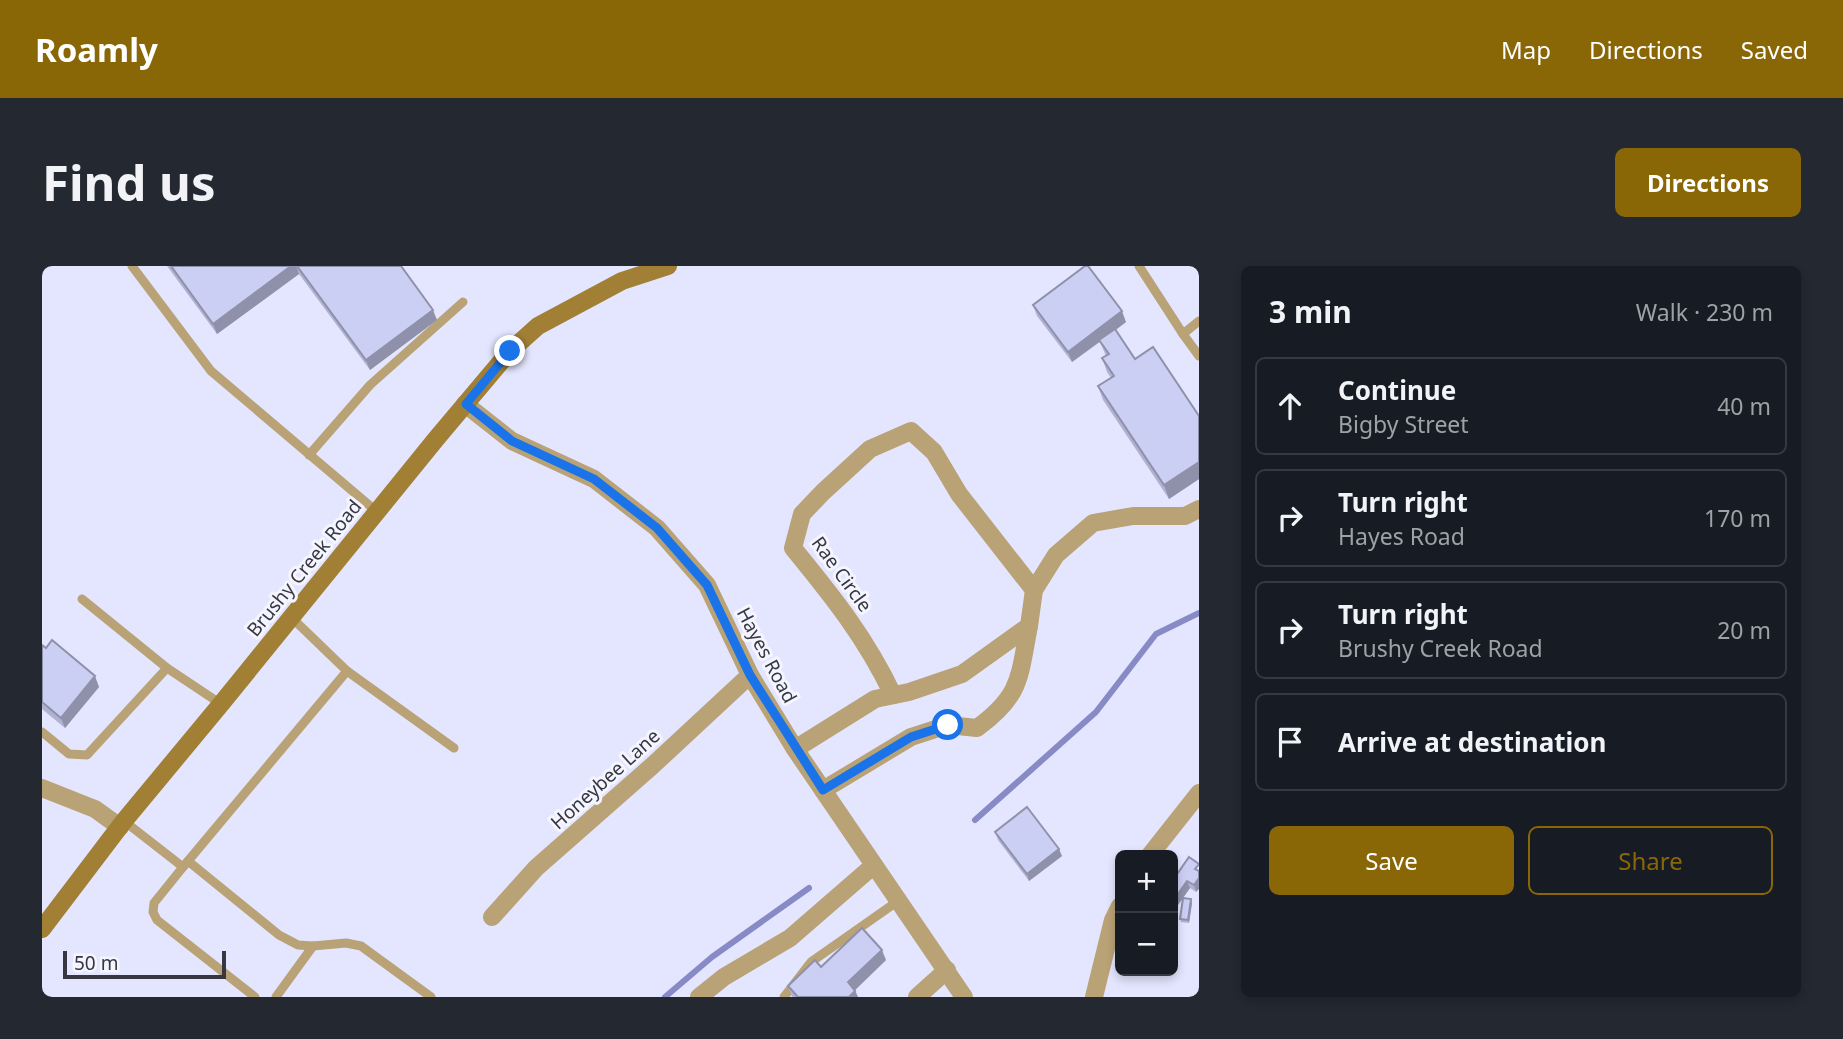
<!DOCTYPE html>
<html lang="en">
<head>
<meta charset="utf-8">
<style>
	:root { --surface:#171b24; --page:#242831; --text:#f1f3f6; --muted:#9ea1a6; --line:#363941; --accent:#8a6706 }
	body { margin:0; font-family:"Noto Sans",sans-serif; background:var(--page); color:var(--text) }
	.controls { position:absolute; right:21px; bottom:21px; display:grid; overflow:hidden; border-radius:10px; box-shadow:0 4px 10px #0003 }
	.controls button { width:63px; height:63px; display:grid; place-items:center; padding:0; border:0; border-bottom:2px solid var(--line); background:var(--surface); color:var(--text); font:35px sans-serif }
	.scale { position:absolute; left:21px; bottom:18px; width:163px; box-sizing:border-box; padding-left:7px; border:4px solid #363741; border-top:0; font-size:19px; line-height:24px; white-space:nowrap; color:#363741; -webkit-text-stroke:5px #f4f5ff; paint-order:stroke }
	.stop { position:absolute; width:21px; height:21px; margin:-16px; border:5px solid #1a73e8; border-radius:50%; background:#fff }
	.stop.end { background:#1a73e8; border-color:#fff; box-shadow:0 2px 7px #0008 }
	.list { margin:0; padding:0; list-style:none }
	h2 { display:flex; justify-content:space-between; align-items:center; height:91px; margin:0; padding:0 28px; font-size:30px }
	h2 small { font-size:23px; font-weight:400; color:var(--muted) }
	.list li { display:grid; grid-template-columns:46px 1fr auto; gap:21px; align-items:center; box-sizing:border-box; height:98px; margin:0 14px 14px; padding:0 14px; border:2px solid var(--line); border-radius:10px }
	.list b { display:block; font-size:26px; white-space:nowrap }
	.list p { margin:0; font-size:23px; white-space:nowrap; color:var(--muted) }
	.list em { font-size:23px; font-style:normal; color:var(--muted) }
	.actions { display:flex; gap:14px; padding:21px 28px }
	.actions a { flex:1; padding:16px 0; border:2px solid var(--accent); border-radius:10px; text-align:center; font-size:24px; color:var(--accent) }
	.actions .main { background:var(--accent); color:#fff }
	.icon { flex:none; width:38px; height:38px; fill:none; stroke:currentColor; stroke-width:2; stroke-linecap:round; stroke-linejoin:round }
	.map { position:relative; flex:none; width:1157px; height:731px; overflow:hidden; border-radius:10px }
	header { display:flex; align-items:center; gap:42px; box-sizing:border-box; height:98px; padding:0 35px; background:var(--accent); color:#fff }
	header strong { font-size:33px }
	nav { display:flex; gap:38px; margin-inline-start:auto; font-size:24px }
	.intro { display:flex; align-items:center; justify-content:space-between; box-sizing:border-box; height:168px; padding:0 42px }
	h1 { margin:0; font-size:49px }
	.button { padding:18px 32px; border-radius:10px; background:var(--accent); color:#fff; font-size:24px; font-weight:700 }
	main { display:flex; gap:42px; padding:0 42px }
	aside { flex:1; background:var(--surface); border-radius:10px; box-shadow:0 4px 10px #0003 }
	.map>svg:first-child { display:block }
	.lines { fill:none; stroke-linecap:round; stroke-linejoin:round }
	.stream { stroke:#888ac5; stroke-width:6 }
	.lane { stroke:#b9a275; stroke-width:9 }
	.street { stroke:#b9a275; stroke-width:18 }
	.secondary { stroke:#a18036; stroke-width:18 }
	.wall { fill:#afb2d2 }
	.shaded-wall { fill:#8f91ab }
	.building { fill:#cccff4; stroke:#8f91ab; stroke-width:2 }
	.route { stroke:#1a73e8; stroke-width:9 }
	.labels { text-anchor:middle; stroke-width:6; stroke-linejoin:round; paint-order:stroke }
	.street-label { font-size:19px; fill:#363741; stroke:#f4f5ff }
</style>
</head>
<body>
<header>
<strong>Roamly</strong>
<nav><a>Map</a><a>Directions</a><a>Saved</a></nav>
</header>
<div class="intro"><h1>Find us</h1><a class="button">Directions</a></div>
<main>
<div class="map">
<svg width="1157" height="731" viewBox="0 0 1157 731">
	<rect width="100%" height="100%" fill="#e4e6ff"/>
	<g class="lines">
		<g class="stream">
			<path d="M 933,554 L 1054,446 L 1114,368 L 1157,347"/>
			<path d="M 623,731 L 670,691 L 767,622"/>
		</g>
		<g class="lane">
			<path d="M 90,0 L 169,105 L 334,245"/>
			<path d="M 1097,0 L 1141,68"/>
			<path d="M 1157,55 L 1141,68 L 1157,90"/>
			<path d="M 267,189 L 328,119 L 421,36"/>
			<path d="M 40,333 L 125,402 L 179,438"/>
			<path d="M 305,405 L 412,482"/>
			<path d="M 0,466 L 27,488 L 45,489 L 125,402"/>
			<path d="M 82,555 L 141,601 L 305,405 L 249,351"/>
			<path d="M 146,595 L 237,669 L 256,679 L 271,680 L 304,677 L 319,680 L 389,731"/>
			<path d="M 141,601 L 112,637 L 111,646 L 115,654 L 213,731"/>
			<path d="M 234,731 L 271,680"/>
			<path d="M 742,731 L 769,696 L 856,635"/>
		</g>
		<g class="street">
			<path d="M 423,138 L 470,175 L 552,213 L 615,262 L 665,319 L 708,409 L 753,483 L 922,731"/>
			<path d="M 851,429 C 824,372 791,331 751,282 L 760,248 L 781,226 L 828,183 L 869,165 L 892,186 L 917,228 L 992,324"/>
			<path d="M 753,483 L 833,433 L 867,426 L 920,408 L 987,360 L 992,324 L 1014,289 L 1051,257 L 1091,250 L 1143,250 L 1157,243"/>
			<path d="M 0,522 L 53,543 L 78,561"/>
			<path d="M 781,524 L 869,471 L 906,459 L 935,462 C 980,429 977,411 987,360"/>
			<path d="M 1108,589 L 1157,527"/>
			<path d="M 450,651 L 494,602 L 610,500 L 708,409"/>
			<path d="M 657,731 L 682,711 L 748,672 L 831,600"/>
			<path d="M 875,731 L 905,704"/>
			<path d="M 1052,731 L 1071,654 L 1078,640"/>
		</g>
		<path class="secondary" d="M 0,663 L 82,555 L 179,438 L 394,173 L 468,85 L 496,60 L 580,15 L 626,0"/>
	</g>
	<g class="wall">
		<path d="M 125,0 L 359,0 L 395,54 L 328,104 L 257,8 L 175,68 Z"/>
		<path d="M 991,39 L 1084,56 L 1074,64 L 1093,93 L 1157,150 L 1157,213 L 1127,233 L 1061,134 L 1056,120 L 1069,112 L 1065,106 L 1060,92 L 1064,90 L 1058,76 L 1030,96 L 995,50 Z"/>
		<path d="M 0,379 L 57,421 L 23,462 L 0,443 Z"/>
		<path d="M 953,566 L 1020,590 L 987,615 L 956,574 Z"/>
		<path d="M 1147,591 L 1154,626 L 1148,622 L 1131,646 Z"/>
		<path d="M 1150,637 L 1147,657 L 1139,656 L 1138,653 Z"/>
		<path d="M 844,694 L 813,724 L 816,731 L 750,731 L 746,720 L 779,701 Z"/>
	</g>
	<g class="shaded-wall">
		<path d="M 249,0 L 254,0 L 257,8 L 175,68 L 171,58 Z"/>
		<path d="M 391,44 L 395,54 L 328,104 L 324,94 Z"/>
		<path d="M 1080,45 L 1084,56 L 1030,96 L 1026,86 Z"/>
		<path d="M 1157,196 L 1157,213 L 1127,233 L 1122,219 Z"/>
		<path d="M 53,410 L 57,421 L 23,462 L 19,452 Z"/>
		<path d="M 1017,583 L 1020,590 L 987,615 L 985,608 Z"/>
		<path d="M 1157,612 L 1157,623 L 1154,626 L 1152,619 Z"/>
		<path d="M 1145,615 L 1148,622 L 1131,646 L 1131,635 Z"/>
		<path d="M 1149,633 L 1150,637 L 1147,657 L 1146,654 Z"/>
		<path d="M 840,684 L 844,694 L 810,727 L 806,716 Z"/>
		<path d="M 813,725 L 816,731 L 807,731 Z"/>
	</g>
	<g class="building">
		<path d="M 129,0 L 249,0 L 171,58 Z"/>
		<path d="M 255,0 L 359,0 L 391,44 L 324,94 Z"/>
		<path d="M 1043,0 L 1046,0 L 1080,45 L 1026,86 L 991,39 Z"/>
		<path d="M 1073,63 L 1093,93 L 1111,81 L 1157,150 L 1157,196 L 1122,219 L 1056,120 L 1072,110 L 1060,92 L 1067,88 L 1057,74 Z"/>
		<path d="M 10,374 L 53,410 L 19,452 L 0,436 L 0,379 L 4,382 Z"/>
		<path d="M 985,541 L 1017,583 L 985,608 L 953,566 Z"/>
		<path d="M 1147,591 L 1157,598 L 1153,603 L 1157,605 L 1157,612 L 1152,619 L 1145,615 L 1131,635 L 1131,614 Z"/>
		<path d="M 1141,632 L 1149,633 L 1146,654 L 1138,653 Z"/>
		<path d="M 820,662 L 840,684 L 806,716 L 813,725 L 807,731 L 756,731 L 746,720 L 773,694 L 779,701 Z"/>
	</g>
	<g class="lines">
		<path class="route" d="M 468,85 L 424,138 L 470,175 L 552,213 L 615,262 L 665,319 L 708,409 L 781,524 L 869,471 L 906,459"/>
	</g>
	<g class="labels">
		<g class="street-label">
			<text transform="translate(262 302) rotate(-51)" y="7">Brushy Creek Road</text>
			<text transform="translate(800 308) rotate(54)" y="7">Rae Circle</text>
			<text transform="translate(725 389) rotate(62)" y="7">Hayes Road</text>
			<text transform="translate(563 513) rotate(-42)" y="7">Honeybee Lane</text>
		</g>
	</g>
</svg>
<div class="controls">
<button>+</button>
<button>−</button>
</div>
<div class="scale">50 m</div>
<div class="stop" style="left:906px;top:459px"></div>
<div class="stop end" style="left:468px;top:85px"></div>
</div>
<aside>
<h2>3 min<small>Walk · 230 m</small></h2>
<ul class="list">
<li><svg class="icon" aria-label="ahead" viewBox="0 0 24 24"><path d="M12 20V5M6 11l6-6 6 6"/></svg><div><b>Continue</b><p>Bigby Street</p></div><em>40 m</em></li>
<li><svg class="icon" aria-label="right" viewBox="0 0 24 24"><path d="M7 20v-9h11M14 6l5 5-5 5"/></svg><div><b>Turn right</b><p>Hayes Road</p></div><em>170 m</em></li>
<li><svg class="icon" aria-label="right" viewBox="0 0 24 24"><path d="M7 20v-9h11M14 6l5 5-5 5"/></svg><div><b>Turn right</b><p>Brushy Creek Road</p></div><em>20 m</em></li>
<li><svg class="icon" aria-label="arrive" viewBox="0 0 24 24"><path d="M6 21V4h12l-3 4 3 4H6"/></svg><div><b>Arrive at destination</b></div></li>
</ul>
<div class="actions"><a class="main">Save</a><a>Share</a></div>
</aside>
</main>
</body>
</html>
